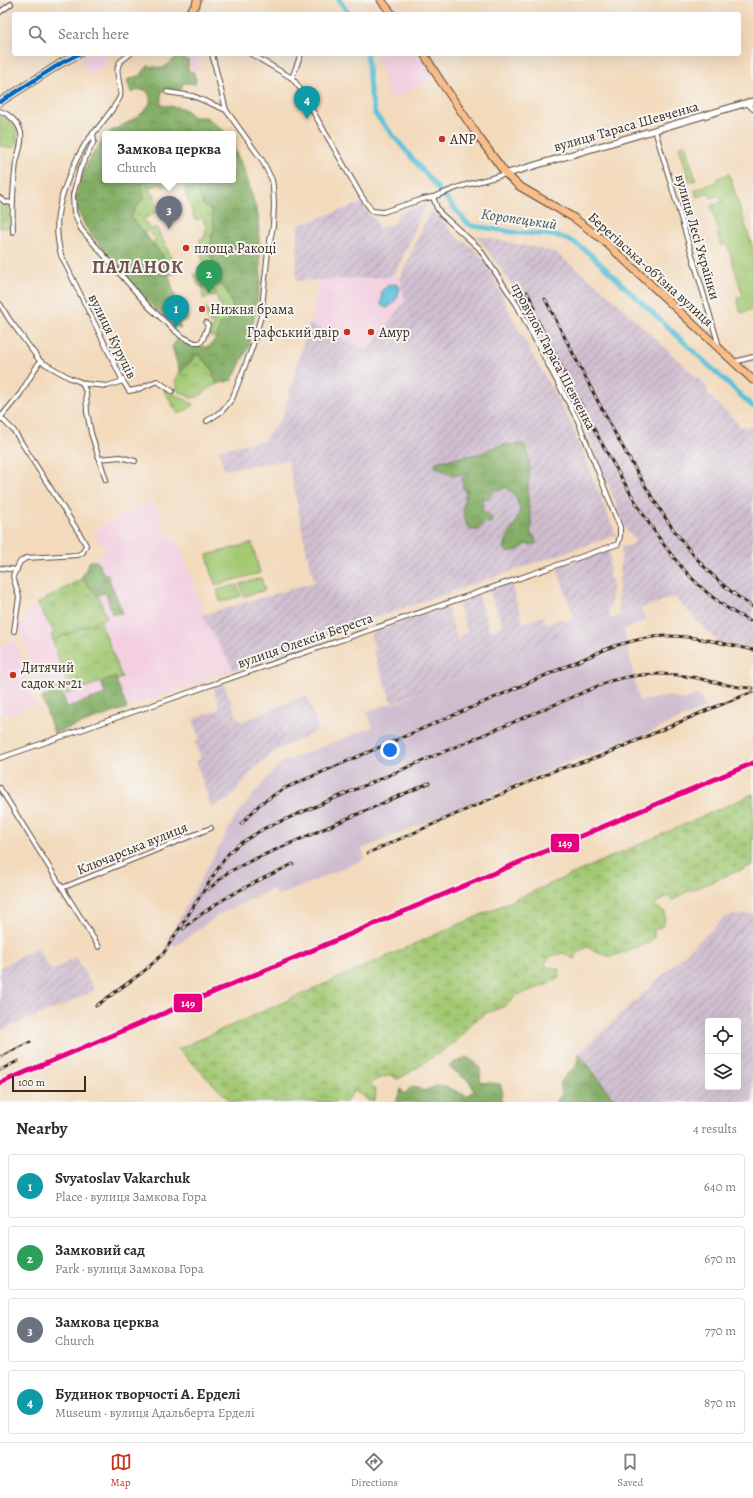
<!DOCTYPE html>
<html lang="en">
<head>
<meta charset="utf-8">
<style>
	:root { --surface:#fff; --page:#f7f7f7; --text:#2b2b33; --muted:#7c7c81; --line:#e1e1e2; --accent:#c8321e }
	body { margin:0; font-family:Alegreya,serif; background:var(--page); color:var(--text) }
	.controls { position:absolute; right:12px; bottom:12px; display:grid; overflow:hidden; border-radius:4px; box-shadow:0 4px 16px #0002 }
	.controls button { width:36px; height:36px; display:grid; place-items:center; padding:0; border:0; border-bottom:1px solid var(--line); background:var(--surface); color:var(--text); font:20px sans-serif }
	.scale { position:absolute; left:12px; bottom:10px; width:74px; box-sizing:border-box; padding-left:4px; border:2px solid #3b2a1e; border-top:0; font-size:11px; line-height:14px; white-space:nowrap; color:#3b2a1e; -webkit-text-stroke:3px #f6f6f2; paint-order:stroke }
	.you { position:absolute; left:390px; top:750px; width:14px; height:14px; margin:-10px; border:3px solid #fff; border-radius:50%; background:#1a73e8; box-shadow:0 0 0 6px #1a73e833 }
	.badge { display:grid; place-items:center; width:26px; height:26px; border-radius:50%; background:var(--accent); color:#fff; font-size:13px; font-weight:700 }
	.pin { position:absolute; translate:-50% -33px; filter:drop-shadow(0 1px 2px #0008) }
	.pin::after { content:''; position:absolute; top:21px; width:14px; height:12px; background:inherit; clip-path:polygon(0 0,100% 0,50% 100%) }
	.popup { position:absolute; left:102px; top:131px; width:134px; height:52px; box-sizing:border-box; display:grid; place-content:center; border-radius:4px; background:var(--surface); filter:drop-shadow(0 1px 3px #0005); font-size:13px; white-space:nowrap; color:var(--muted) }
	.popup b { font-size:15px; color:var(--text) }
	.popup::after { content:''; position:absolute; left:50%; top:100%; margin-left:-8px; border:8px solid transparent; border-top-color:var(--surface) }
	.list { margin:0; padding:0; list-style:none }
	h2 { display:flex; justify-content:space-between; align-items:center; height:52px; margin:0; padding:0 16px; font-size:17px }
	h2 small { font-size:13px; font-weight:400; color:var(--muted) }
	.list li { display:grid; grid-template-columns:26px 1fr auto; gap:12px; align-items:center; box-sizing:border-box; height:64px; margin:0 8px 8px; padding:0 8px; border:1px solid var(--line); border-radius:4px }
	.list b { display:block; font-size:15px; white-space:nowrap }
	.list p { margin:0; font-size:13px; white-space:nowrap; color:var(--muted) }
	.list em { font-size:13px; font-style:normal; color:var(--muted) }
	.icon { flex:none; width:22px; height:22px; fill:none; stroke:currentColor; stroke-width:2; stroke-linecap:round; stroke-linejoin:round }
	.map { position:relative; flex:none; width:753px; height:1102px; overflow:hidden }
	.search { position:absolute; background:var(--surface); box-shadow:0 4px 16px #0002; left:12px; right:12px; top:12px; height:44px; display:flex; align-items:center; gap:10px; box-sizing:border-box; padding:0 14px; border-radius:4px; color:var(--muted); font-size:15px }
	.sheet { height:340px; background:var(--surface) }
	nav { display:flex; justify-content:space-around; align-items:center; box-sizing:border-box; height:56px; border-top:1px solid var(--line); background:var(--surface); font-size:11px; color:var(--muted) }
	nav a { display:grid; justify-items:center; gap:2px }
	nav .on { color:var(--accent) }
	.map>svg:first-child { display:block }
	.built { fill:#f3cfe0 }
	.industrial { fill:url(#industrial-furrows); fill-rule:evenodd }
	.railway { fill:#cfbdcf }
	.grass { fill:url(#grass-tufts); stroke:#6f7a48 }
	.forest { fill:url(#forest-crowns); stroke:#5e6c42 }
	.wetland { fill:url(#wetland-marsh); stroke:#6f7a48 }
	.park { fill:url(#park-crowns); stroke:#6f7a48 }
	.garden { fill:#a3c973; stroke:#6f7a48 }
	.water { fill:#5bc1d9; stroke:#4b767c }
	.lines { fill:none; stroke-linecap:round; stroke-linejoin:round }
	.canal { stroke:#5bc1d9; stroke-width:5 }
	.minor-casing { stroke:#574436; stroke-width:6 }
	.tertiary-casing { stroke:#574436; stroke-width:8 }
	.trunk-casing { stroke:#574436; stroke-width:9 }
	.minor { stroke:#fff; stroke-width:4 }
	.tertiary { stroke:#fff; stroke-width:5.5 }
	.trunk { stroke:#f9bd89; stroke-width:7 }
	.rail-casing { stroke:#3b2a1e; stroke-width:3 }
	.rail { stroke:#f6f6f2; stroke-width:1.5; stroke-dasharray:4.5; stroke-linecap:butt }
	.bus-1-casing { stroke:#f6f6f2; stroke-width:7 }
	.bus-1 { stroke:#0065bd; stroke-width:4 }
	.rail-1-casing { stroke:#f6f6f2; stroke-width:8 }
	.rail-1 { stroke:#e5007d; stroke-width:5 }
	.poi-dot { fill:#c8321e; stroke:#f6f6f2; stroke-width:1.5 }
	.labels { text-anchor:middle; stroke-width:4; stroke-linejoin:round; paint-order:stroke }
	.street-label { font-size:14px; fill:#3b2a1e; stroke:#f6f6f2 }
	.poi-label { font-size:14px; fill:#3b2a1e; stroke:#f6f6f2; text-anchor:start }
	.water-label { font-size:15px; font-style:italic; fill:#455756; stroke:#f6f6f2 }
	.district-label { font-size:18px; font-weight:bold; letter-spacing:1px; fill:#70514f; stroke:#f6f6f2 }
	.line-badge { stroke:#f6f6f2; stroke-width:1.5 }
	.badge-label { font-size:11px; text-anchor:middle; font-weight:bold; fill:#fff }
</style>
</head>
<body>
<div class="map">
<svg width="753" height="1102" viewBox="0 0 753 1102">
	<defs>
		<pattern id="industrial-furrows" width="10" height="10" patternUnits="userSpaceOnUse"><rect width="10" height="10" fill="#cfbdcf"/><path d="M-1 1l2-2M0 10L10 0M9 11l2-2" fill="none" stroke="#a99aa7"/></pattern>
		<pattern id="grass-tufts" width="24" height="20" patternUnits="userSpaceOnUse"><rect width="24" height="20" fill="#a3c973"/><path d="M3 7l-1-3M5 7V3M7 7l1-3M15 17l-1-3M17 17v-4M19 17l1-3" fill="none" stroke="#86a35e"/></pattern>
		<pattern id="forest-crowns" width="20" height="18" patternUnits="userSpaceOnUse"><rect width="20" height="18" fill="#82ad65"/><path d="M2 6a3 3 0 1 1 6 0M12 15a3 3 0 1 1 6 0" fill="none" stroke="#6c8d53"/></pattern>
		<pattern id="wetland-marsh" width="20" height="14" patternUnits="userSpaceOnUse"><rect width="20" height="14" fill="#a3c973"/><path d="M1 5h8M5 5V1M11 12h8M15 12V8" fill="none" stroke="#86a35e"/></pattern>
		<pattern id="park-crowns" width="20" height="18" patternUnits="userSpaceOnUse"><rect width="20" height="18" fill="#a3c973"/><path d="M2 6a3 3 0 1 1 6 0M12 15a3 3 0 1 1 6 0" fill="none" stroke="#86a35e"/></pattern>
	</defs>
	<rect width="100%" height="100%" fill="#f6f6f2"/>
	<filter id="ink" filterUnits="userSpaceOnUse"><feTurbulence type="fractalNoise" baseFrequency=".025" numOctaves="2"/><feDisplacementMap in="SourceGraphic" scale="8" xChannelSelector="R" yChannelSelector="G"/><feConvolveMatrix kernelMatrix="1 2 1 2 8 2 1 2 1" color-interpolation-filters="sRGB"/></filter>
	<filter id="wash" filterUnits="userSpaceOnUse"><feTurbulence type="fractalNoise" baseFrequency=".012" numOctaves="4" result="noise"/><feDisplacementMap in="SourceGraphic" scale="16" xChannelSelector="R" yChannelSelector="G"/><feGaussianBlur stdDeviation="0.9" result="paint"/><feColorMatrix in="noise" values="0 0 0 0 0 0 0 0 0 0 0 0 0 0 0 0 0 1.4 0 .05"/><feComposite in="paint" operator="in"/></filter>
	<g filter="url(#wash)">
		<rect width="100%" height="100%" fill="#f3dabc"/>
		<g class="built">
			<path d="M 89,54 L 105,54 L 109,65 L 89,75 L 80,59 Z"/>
			<path d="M 185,54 L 197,54 L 200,70 L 191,70 Z"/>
			<path d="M 376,54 L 418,54 L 435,77 L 389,100 Z"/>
			<path d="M 394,274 L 400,278 L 405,301 L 368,350 L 309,324 L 320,280 L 389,277 Z"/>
			<path d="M 151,500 L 169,535 L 180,543 L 206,623 L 234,670 L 54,733 L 19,628 L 29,609 L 81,579 L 90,561 L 107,553 L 94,531 Z"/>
			<path d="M 15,640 L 36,705 L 4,716 L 0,710 L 0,645 Z"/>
		</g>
		<g class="industrial">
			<path d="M 362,203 L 372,218 L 375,218 L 378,229 L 395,223 L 398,212 L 426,204 L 401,261 L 394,274 L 389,277 L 296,281 L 298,225 Z"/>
			<path d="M 431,209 L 459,239 L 473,248 L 486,263 L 517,327 L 570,422 L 616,535 L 372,619 L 367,619 L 366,622 L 351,626 L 349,626 L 328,633 L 327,638 L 234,670 L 206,623 L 203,615 L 315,582 L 308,558 L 288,460 L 224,470 L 219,449 L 262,441 L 282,418 L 309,324 L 368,350 L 405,301 L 400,278 Z"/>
			<path d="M 476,235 L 555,252 L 599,286 L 708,388 L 707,393 L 740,426 L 753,427 L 753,649 L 718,642 L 674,597 L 619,616 L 618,598 L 622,547 L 633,544 L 636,539 L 627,532 L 582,418 L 521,300 L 500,267 Z"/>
			<path d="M 607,550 L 610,554 L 609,579 L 612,580 L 611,606 L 607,608 L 610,619 L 554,638 L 392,703 L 372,649 L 375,648 L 370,633 L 447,606 L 458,642 L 467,631 L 458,603 L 478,595 L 490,631 L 503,626 L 489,591 L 511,583 L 523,623 L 543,616 L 546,624 L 563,618 L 566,622 L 574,618 L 557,567 Z"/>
			<path d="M 224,684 L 237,716 L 241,722 L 307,695 L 319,730 L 277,750 L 253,770 L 228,800 L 211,807 L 196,761 L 201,759 L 195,742 L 200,740 L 193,719 L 220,709 L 213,688 Z"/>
			<path d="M 753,913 L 753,1102 L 616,1102 L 579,1053 L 725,917 ZM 708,1021 L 738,1021 L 738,1087 L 708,1087 Z"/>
			<path d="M 37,947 L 51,971 L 76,957 L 95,990 L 60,1007 L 0,1030 L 0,968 Z"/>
		</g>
		<path class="railway" d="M 640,609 L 647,620 L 624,630 L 639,701 L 670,696 L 683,700 L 698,694 L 706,707 L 633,740 L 569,762 L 362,849 L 365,859 L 278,896 L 272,889 L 220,914 L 174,947 L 167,941 L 237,814 L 280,763 L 373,727 L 366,712 L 392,703 L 392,704 L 454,678 L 554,638 Z"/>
		<g class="grass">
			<path d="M 150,180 L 180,180 L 162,187 L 160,184 L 149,188 L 152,195 L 155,195 L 155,202 L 159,208 L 157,209 L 156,212 L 143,219 L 151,229 L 156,227 L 179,272 L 169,275 L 162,255 L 153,243 L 156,240 L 148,230 L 144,233 L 131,217 L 136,207 L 144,198 L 142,183 Z"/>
			<path d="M 190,180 L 194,180 L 204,206 L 212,210 L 214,227 L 210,250 L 219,283 L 226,289 L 233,306 L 228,323 L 221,323 L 216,338 L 210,336 L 214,323 L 209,323 L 204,308 L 206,308 L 207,311 L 222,312 L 215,291 L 198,285 L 194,274 L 196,274 L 198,277 L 210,278 L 206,262 L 203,263 L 200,250 L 200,239 L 204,239 L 206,228 L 203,218 L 195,220 L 184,187 L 189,186 Z"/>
			<path d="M 184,305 L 188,319 L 178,323 L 175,314 L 179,308 L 181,309 Z"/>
			<path d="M 197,354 L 211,367 L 217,384 L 197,397 L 191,398 L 178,391 L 176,387 L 175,378 Z"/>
			<path d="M 165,389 L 193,404 L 190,408 L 178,414 L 164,391 Z"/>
			<path d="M 81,579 L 99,597 L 107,618 L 80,628 L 53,641 L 51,635 L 54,632 L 37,604 Z"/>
		</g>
		<g class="forest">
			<path d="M 178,56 L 188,60 L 188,71 L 193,72 L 196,79 L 195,84 L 183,83 L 181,90 L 165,88 C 160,93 161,98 161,105 L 183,108 L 194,117 L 206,117 L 223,130 L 225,134 L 108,134 L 111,131 C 121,126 153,112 150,98 C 150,95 147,92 146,90 L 139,90 L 131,93 L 127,80 L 140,75 L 148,66 L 163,68 Z"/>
			<path d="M 105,138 L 105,180 L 150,180 L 142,183 L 144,198 L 136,207 L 131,217 L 162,255 L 179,308 L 175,314 L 181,329 L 154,308 L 140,293 L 89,232 C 83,223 78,213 76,203 C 75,200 76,196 77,193 C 81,172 91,154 105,138 Z"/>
			<path d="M 233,147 L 245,171 L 258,216 L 261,278 L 249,346 L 232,380 L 217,384 L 211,367 L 197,354 L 180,373 L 172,347 L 179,337 L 194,346 L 209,347 L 216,338 L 221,323 L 228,323 L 233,306 L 226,289 L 219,283 L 210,250 L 214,227 L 212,210 L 204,206 L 194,180 L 233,180 Z"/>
			<path d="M 523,444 C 534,455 527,484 528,498 C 528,506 531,512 531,519 C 532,525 530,529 531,535 L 535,537 L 536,543 L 531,545 L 527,544 L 518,550 L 510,553 L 505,550 L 505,544 L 508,536 L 516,522 L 520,510 C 518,500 514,493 506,487 L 503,489 L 494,490 L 490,497 L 486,499 L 482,497 L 483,512 L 489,514 L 492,519 L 491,523 L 484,521 L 478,530 L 470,530 C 463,522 461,504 466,495 L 462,483 L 463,478 L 467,477 L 468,475 C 454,477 446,474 435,466 L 436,462 L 482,453 L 489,449 L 503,445 Z"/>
			<path d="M 90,561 L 97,561 L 104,574 L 107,574 L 123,613 L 112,614 L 106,593 L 97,595 L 81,579 Z"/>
			<path d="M 115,677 L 127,708 L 54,733 L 42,698 L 51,694 L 50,690 L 60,686 L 67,707 L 105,694 L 101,682 Z"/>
			<path d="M 579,1053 L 616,1102 L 556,1102 L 562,1094 L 560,1083 L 566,1075 L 576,1067 Z"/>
			<path d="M 466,1057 C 479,1064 482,1067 480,1082 L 500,1084 L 503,1093 L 500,1099 L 503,1102 L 396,1102 L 401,1089 L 404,1094 L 412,1086 L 424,1091 L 438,1085 L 452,1089 L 467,1096 L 474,1091 L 470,1082 L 449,1067 L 454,1062 L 458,1062 Z"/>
		</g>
		<path class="wetland" d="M 753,794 L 753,865 L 684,893 L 673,900 L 668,896 L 653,905 L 665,912 L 665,919 L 662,926 L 653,931 L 655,937 L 650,942 L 611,957 L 595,951 L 587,947 L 581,950 L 574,959 L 563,953 L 551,956 L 545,963 L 547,967 L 558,969 L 559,978 L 546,985 L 517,995 L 507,1005 L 487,1013 L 470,1024 L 458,1040 L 406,1075 L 397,1079 L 391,1075 L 375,1080 L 371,1084 L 376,1092 L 375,1099 L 372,1101 L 368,1101 L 364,1096 L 358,1093 L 357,1090 L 354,1091 L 346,1102 L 231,1102 L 178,1049 Z"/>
		<g class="park">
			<path d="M 2,115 L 6,116 C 16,129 21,132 14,148 L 0,146 L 0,117 Z"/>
			<path d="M 0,201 L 9,206 L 10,227 L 0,228 Z"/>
			<path d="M 100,620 L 122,678 L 117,680 L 115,677 L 66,694 L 64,688 L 72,685 L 67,684 L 53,641 L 63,636 Z"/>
		</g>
		<g class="garden">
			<path d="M 685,145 L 696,180 L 690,182 L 679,147 Z"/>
			<path d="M 729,174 L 753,249 L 753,309 L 741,313 L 737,298 L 743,296 L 727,244 L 721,246 L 717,233 L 719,232 L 711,206 L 722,202 L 719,195 L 711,198 L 709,193 L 697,197 L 695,190 L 718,181 L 718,178 Z"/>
			<path d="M 202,286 L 215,291 L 216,295 L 203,299 Z"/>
			<path d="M 252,543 L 260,573 L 215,585 L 207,555 Z"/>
			<path d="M 261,578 L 265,590 L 244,596 L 240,584 Z"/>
			<path d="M 237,585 L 241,596 L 220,602 L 217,590 Z"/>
		</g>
		<path class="water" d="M 396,284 L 400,288 C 398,297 395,305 386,308 L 381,305 L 382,290 L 389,285 Z"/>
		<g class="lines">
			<g class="canal">
				<path d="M 339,0 L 349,14"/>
				<path d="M 367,54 L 370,90 L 375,114 L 467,223 L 473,226 C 489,228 504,231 519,233 C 551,235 563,232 589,253 L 753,407"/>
			</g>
		</g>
	</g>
	<g filter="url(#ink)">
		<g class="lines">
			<defs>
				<g id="minor">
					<path d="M 0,12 L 11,4"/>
					<path d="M 130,54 C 127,57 123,59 120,62 C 113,71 123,87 120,97 C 111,114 97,128 85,144 C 79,154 74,164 70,174 C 58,203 53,225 61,255 L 123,381 L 129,391 L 139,389 L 157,381 L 172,391"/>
					<path d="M 212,54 L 226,110"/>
					<path d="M 251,54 L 292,78 L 299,87 L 362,197 L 372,211 L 383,212 L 423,199 L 433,197 L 459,187 L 506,174"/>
					<path d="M 292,78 L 301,54"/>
					<path d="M 167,92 L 193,96 L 226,110 L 262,160 L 272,180 L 273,186 L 274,204 L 273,226 L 268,251 L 261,316 L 252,348 L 232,399 L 222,411 L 207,421"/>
					<path d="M 747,103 L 753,109"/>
					<path d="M 0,111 C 9,114 19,123 21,133 C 23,143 18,153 16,163 C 13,186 12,209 13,232"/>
					<path d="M 655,130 L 719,346"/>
					<path d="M 93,133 L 94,141 L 80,169 L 73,195 L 74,212 L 81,229 L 149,307 L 181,336 L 195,343 L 200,343 L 203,339 L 208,325 L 206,323"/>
					<path d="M 0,198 L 5,202 L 13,203"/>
					<path d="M 0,304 L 9,319 L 40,361 L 70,378 L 86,384 L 107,386 L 123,381"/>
					<path d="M 734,362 L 753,357"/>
					<path d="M 82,383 L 86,392 L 87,412 L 91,433 L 106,480"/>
					<path d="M 0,418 L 20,394 L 40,361"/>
					<path d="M 1,418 L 14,431 L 81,536 L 86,545 L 83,552 L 78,555 L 26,558 L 20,562 L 13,576 L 19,597 L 14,631"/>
					<path d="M 99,459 L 120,457 L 135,461"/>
					<path d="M 0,568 L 17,570"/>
					<path d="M 0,758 L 618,544 L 620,536 L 620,527 L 578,421 L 517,305 L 479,248 L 441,214 L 437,208 L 433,197"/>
					<path d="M 0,788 L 99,947"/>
					<path d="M 62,888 L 211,828"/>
				</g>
				<path id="tertiary" d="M 506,174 L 753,101"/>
				<g id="trunk">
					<path d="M 381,0 L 392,14"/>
					<path d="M 188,14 L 196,5 L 197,0"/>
					<path d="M 424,54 L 438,77 L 480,139 L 506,174 L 519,186 L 574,218 L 603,240 L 753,380"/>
					<path d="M 0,102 L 63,62 L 79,54"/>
				</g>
			</defs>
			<use href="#minor" class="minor-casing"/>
			<use href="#tertiary" class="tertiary-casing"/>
			<use href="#trunk" class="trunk-casing"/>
			<use href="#minor" class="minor"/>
			<use href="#tertiary" class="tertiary"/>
			<use href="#trunk" class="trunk"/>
			<defs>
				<g id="rail">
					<path d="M 527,292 L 535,308"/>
					<path d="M 545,299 C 570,347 594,396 621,444 C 655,505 692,569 753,607"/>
					<path d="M 529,304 C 557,358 584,413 614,465 C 648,524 686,591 750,621"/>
					<path d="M 241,824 L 260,804 L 283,789 L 611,647 C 624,643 639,639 653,637 C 687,633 720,643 753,650"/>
					<path d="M 368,853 L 556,770 L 601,756 L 710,709 L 753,692"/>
					<path d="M 208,890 L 227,873 L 250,861 L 429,783"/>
					<path d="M 183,929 C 215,900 255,882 293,864"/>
					<path d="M 96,1006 L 143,972 L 163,954 L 217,870 L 228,854 L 239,844 L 265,828 L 610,681 C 638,673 664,672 692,677 C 713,681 732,688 753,688"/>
					<path d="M 0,1057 L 30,1042"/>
					<path d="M 0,1070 L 18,1061"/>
				</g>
			</defs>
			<use href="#rail" class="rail-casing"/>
			<use href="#rail" class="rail"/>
			<defs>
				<path id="bus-1" d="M 0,102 L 63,62 L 79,54"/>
			</defs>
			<use href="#bus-1" class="bus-1-casing"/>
			<use href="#bus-1" class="bus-1"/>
			<defs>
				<path id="rail-1" d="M 0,1083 L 753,763"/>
			</defs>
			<use href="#rail-1" class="rail-1-casing"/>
			<use href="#rail-1" class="rail-1"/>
		</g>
	</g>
	<g class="poi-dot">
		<circle cx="442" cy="139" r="4"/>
		<circle cx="186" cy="248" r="4"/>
		<circle cx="202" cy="309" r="4"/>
		<circle cx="347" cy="332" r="4"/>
		<circle cx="371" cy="332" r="4"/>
		<circle cx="13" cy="675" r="4"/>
	</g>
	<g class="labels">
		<g class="street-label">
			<text transform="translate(626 126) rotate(-16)" y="5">вулиця Тараса Шевченка</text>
			<text transform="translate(698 237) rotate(74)" y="5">вулиця Лесі Українки</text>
			<text transform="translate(651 269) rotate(42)" y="5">Берегівська-обʼїзна вулиця</text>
			<text transform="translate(113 336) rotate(64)" y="5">вулиця Куруців</text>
			<text transform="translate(554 356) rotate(62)" y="5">провулок Тараса Шевченка</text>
			<text transform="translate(305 640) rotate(-19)" y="5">вулиця Олексія Береста</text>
			<text transform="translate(132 848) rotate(-22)" y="5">Ключарська вулиця</text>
		</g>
		<g class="poi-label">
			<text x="450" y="144">ANP</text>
			<text x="194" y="253">площа Ракоці</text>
			<text x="210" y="314">Нижня брама</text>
			<text x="339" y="337" text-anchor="end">Графський двір</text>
			<text x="379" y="337">Амур</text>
			<text x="21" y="672">Дитячий<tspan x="21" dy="16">садок №21</tspan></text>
		</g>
		<g class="water-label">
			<text transform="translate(519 219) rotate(8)" y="5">Коропецький</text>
		</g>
		<g class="district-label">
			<text x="138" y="273">ПАЛАНОК</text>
		</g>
	</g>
	<g class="line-badge">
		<rect x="550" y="833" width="30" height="20" rx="4" fill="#e5007d"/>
		<rect x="173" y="993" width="30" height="20" rx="4" fill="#e5007d"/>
	</g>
	<g class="badge-label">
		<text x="565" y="847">149</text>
		<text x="188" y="1007">149</text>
	</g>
</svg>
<div class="controls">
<button><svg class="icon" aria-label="locate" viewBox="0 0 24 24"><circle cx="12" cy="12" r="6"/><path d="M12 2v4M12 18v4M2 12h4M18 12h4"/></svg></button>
<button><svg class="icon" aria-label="layers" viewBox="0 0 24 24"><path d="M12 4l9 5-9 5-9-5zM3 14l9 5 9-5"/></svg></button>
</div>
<div class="scale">100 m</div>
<div class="you"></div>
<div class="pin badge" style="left:176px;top:328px;background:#0f9aa8">1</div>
<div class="pin badge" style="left:209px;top:293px;background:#2e9e5b">2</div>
<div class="pin badge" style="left:169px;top:229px;background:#6b7280">3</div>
<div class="popup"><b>Замкова церква</b>Church</div>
<div class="pin badge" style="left:307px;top:119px;background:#0f9aa8">4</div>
<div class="search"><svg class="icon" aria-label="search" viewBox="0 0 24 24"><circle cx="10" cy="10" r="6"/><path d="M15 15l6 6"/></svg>Search here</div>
</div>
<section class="sheet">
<h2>Nearby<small>4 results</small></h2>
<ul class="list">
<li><span class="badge" style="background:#0f9aa8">1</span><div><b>Svyatoslav Vakarchuk</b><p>Place · вулиця Замкова Гора</p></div><em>640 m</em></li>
<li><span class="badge" style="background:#2e9e5b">2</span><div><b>Замковий сад</b><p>Park · вулиця Замкова Гора</p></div><em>670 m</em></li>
<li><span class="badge" style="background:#6b7280">3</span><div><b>Замкова церква</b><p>Church</p></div><em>770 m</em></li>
<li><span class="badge" style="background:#0f9aa8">4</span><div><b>Будинок творчості А. Ерделі</b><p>Museum · вулиця Адальберта Ерделі</p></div><em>870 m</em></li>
</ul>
</section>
<nav>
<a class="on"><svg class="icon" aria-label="map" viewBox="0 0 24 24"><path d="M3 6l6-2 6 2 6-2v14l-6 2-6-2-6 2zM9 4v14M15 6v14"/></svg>Map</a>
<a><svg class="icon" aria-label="directions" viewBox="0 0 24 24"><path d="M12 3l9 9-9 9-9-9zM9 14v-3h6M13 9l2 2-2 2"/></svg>Directions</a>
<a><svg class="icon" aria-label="saved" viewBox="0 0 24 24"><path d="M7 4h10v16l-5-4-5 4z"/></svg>Saved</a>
</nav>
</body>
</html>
